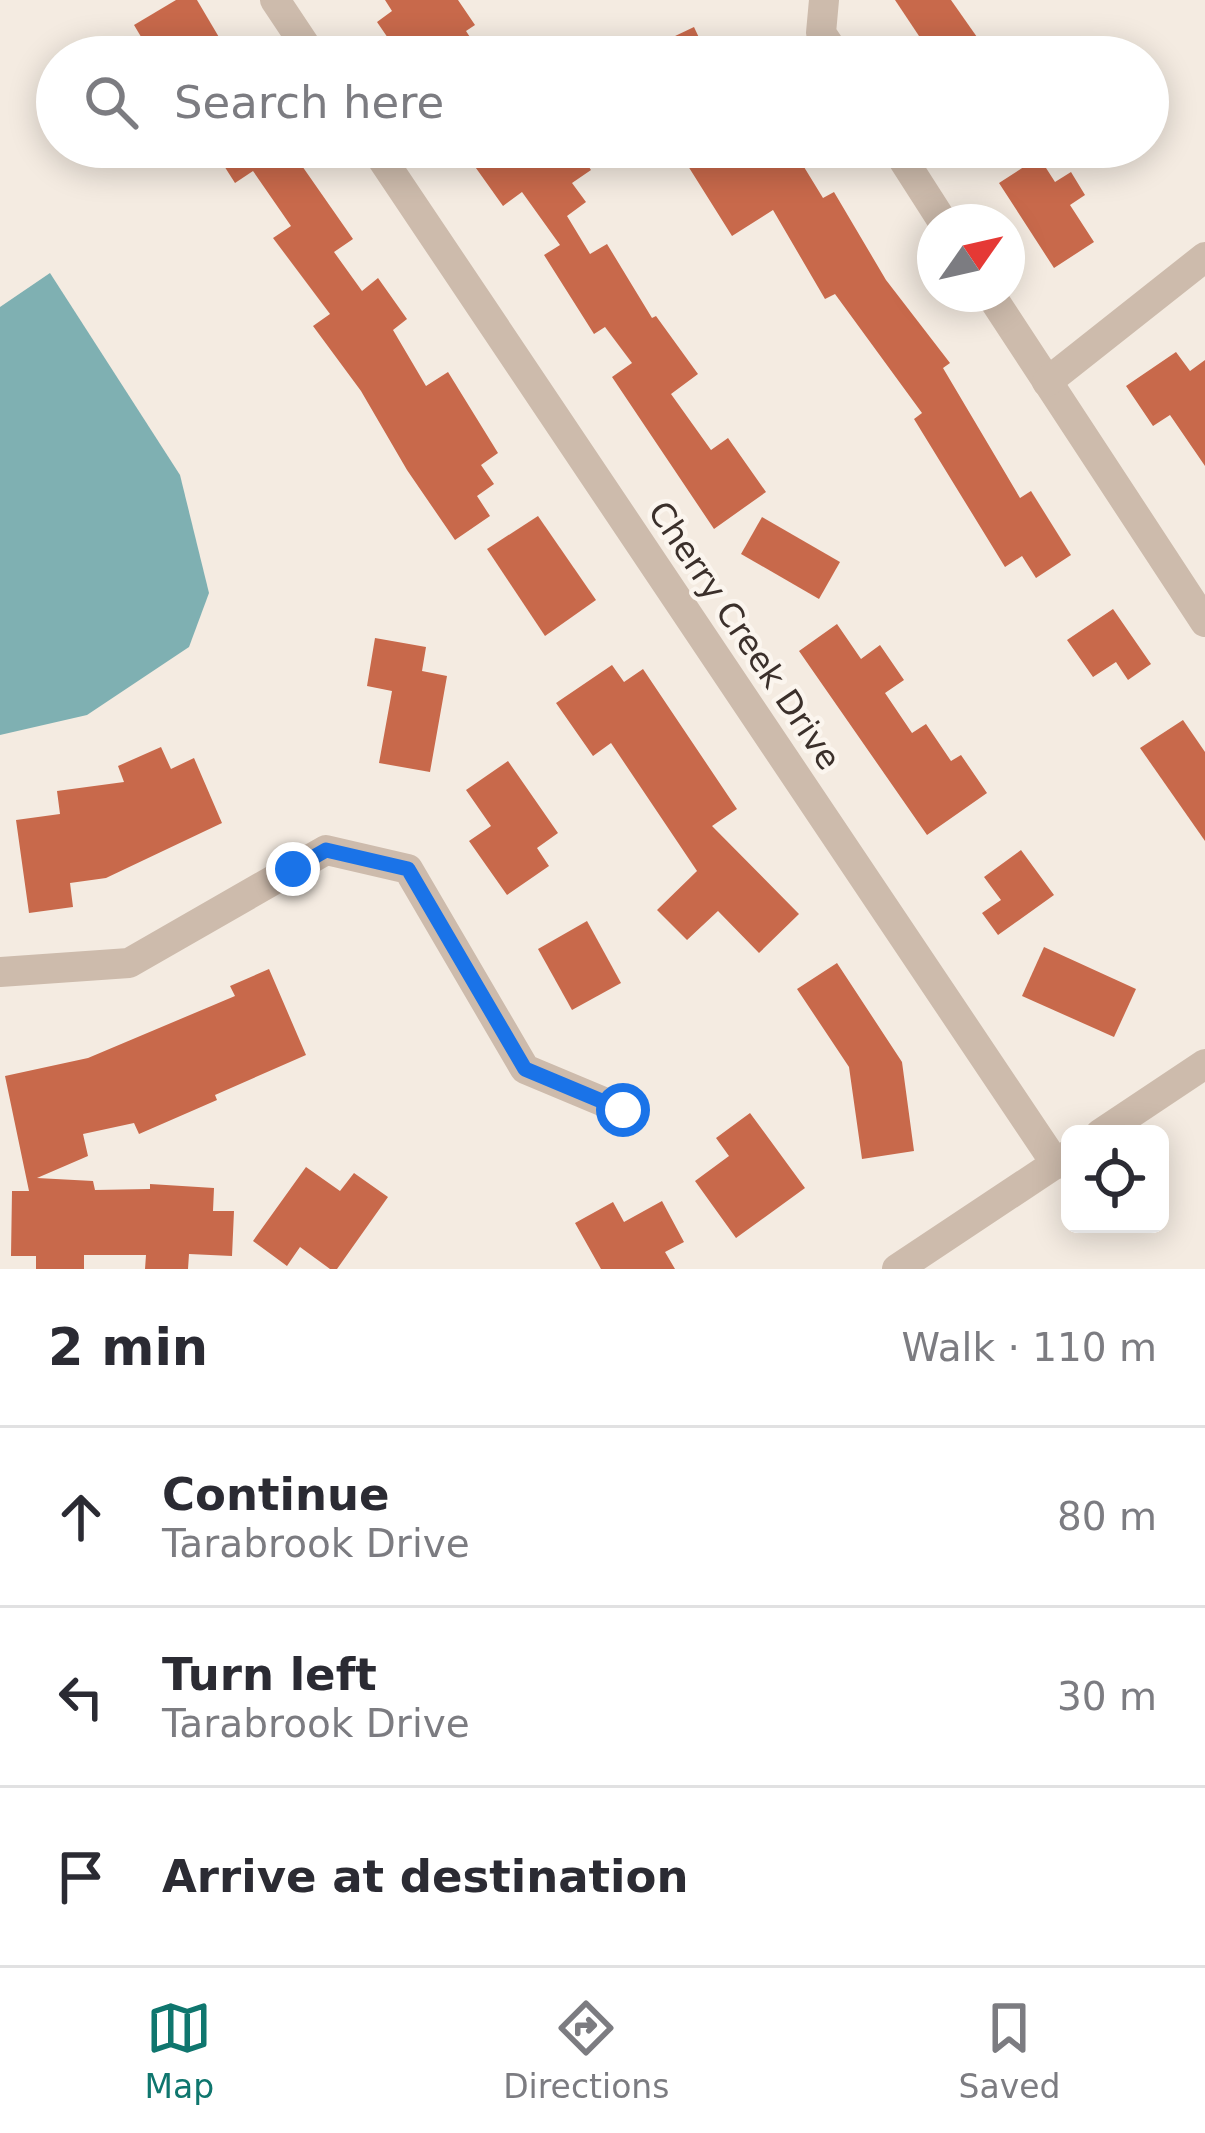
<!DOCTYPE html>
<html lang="en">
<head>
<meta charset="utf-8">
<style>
	:root { --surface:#fff; --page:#f7f7f7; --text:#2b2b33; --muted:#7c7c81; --line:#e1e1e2; --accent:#0f766e }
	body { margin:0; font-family:"DejaVu Sans",sans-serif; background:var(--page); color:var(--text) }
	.controls { position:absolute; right:36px; bottom:36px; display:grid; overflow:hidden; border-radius:18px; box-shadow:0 6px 30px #0003 }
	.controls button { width:108px; height:108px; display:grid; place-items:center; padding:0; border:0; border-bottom:3px solid var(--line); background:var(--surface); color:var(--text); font:60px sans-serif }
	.compass { position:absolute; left:917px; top:204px; width:108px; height:108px; border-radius:50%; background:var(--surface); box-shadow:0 6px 30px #0003; rotate:56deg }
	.stop { position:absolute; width:36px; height:36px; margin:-27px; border:9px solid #1a73e8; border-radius:50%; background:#fff }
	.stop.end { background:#1a73e8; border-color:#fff; box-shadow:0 3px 12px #0008 }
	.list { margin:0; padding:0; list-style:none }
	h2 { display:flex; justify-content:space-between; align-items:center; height:156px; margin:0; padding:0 48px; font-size:51px }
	h2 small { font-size:39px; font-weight:400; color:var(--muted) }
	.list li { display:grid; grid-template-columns:78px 1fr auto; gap:36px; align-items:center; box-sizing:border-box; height:180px; padding:0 48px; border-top:3px solid var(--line) }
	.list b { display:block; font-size:45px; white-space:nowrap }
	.list p { margin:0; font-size:39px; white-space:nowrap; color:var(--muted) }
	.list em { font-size:39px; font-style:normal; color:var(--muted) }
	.icon { flex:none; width:66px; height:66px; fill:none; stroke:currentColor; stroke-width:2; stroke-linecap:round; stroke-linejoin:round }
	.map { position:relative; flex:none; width:1205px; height:1269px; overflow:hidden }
	.search { position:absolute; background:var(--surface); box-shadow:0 6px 30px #0003; left:36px; right:36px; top:36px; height:132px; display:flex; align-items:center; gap:30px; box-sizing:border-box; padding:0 42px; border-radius:66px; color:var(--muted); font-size:45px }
	.sheet { height:696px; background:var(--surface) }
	nav { display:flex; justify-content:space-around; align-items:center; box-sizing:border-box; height:168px; border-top:3px solid var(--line); background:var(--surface); font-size:33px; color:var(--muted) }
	nav a { display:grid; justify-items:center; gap:6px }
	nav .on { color:var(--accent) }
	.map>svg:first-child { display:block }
	.water { fill:#7fb0b2 }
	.building { fill:#c8694b }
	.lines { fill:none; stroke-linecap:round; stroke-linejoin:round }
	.minor { stroke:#cdbbac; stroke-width:30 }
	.tertiary { stroke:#cdbbac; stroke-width:30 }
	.route { stroke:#1a73e8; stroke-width:15 }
	.labels { text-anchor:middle; stroke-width:9; stroke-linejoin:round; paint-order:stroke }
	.street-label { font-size:33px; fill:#3b302b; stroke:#fbf5ee }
</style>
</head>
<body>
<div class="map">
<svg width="1205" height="1269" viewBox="0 0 1205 1269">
	<rect width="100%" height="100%" fill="#f4ebe1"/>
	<path class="water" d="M 50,273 L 180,475 L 209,593 L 189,647 L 87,715 L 0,735 L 0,307 Z"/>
	<g class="building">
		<path d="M 176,0 L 197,0 L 223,44 L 200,57 L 153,57 L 134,25 Z"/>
		<path d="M 385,0 L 458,0 L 475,25 L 466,31 L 483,57 L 401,57 L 377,22 L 392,11 Z"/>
		<path d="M 895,0 L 951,0 L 991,57 L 933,57 Z"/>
		<path d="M 694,27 L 708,57 L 631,57 Z"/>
		<path d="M 212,147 L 291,147 L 287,150 L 297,165 L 300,163 L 353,239 L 334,252 L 362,291 L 378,278 L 407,319 L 393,330 L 426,386 L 448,372 L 498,453 L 481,465 L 494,484 L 477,496 L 490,516 L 455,540 L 407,470 L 361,391 L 313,326 L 330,314 L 273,238 L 291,226 L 253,171 L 235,183 Z"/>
		<path d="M 461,147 L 575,147 L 591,170 L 572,183 L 586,202 L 567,216 L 590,254 L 607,244 L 652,318 L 656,316 L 698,374 L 671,394 L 711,450 L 728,438 L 766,492 L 714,529 L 612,377 L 632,363 L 605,327 L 594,334 L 544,255 L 560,245 L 522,192 L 503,206 Z"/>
		<path d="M 719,147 L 762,147 L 772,163 L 793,149 L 823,198 L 834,192 L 886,280 L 950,363 L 943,368 L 1020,498 L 1031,491 L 1071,555 L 1036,578 L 1022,556 L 1005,567 L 914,419 L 922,413 L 835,294 L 825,299 L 773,210 L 732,236 L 688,166 Z"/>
		<path d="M 1039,157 L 1055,182 L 1071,172 L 1085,195 L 1070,205 L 1094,242 L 1054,268 L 999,183 Z"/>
		<path d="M 1176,352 L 1190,371 L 1205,360 L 1205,466 L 1170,415 L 1153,426 L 1126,386 Z"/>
		<path d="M 538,516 L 596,600 L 545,636 L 487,549 Z"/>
		<path d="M 762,517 L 840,562 L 819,599 L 741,554 Z"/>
		<path d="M 1113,609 L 1151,664 L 1128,680 L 1116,662 L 1093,677 L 1067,640 Z"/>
		<path d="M 837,624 L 861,659 L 880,645 L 904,680 L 885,693 L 912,733 L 926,724 L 951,761 L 961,755 L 987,793 L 927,835 L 799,651 Z"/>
		<path d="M 375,638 L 426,647 L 422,671 L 447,676 L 430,772 L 379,763 L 392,691 L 367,686 Z"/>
		<path d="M 612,665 L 624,682 L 643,669 L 737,809 L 712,826 L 799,914 L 759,953 L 718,911 L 687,940 L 657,910 L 697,871 L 611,743 L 593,756 L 556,703 Z"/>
		<path d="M 1183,720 L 1205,752 L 1205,841 L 1140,748 Z"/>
		<path d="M 161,747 L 171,769 L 194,758 L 222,823 L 106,878 L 70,883 L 73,907 L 29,913 L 16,820 L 60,814 L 57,791 L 124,782 L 118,766 Z"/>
		<path d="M 508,761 L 558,833 L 537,848 L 549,866 L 507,895 L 469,841 L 491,826 L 466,790 Z"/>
		<path d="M 1021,850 L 1054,895 L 998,935 L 982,913 L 1001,900 L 984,877 Z"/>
		<path d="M 587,921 L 621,983 L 572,1010 L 538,949 Z"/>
		<path d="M 1044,947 L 1136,989 L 1114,1037 L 1022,996 Z"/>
		<path d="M 837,963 L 902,1062 L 914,1151 L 862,1159 L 849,1067 L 797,989 Z"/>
		<path d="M 269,969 L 306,1055 L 215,1095 L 217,1100 L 139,1134 L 134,1123 L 83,1134 L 88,1156 L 37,1178 L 93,1181 L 95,1190 L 150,1189 L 150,1184 L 214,1188 L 213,1211 L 234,1211 L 232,1256 L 189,1254 L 188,1269 L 145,1269 L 146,1255 L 84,1255 L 84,1269 L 36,1269 L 36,1256 L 11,1256 L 12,1191 L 29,1191 L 5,1076 L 88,1058 L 235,996 L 230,986 Z"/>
		<path d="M 750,1113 L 805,1188 L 736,1238 L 695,1181 L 729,1156 L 716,1138 Z"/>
		<path d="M 306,1167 L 340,1191 L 354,1173 L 388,1197 L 337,1269 L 330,1269 L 300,1247 L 287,1266 L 253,1241 Z"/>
		<path d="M 662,1201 L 684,1242 L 665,1252 L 675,1269 L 601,1269 L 575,1223 L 613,1202 L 624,1222 Z"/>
	</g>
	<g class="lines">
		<g class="minor">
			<path d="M 275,0 L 313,57"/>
			<path d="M 824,0 L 821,33 L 837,57"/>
			<path d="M 374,147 L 1056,1164"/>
			<path d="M 895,147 L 943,222"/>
			<path d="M 990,294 L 1205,622"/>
			<path d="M 1047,382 L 1205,257"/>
			<path d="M 0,972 L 129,963 L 326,850 L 408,869 L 525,1069 L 623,1110"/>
		</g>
		<g class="tertiary">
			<path d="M 1100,1134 L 1205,1064"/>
			<path d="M 897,1269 L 1070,1154"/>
		</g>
	</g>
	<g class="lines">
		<path class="route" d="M 293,869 L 326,850 L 408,869 L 525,1069 L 623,1110"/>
	</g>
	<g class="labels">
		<g class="street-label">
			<text transform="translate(745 635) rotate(56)" y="12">Cherry Creek Drive</text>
		</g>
	</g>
</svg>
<div class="controls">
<button><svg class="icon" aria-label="locate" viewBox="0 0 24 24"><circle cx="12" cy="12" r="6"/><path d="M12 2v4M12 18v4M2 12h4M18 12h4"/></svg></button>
</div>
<svg class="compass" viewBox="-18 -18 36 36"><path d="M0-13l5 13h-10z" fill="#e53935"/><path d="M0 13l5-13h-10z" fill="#7c7c81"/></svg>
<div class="stop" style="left:623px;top:1110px"></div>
<div class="stop end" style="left:293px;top:869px"></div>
<div class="search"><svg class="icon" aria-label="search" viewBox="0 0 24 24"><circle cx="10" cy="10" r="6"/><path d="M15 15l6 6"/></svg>Search here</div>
</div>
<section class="sheet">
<h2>2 min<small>Walk · 110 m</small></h2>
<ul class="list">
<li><svg class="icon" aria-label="ahead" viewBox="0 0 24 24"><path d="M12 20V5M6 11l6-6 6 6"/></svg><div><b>Continue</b><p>Tarabrook Drive</p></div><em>80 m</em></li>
<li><svg class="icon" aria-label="left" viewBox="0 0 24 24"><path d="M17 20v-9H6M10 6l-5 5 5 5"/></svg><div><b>Turn left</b><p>Tarabrook Drive</p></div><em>30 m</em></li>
<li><svg class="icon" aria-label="arrive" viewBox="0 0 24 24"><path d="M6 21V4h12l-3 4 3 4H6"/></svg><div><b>Arrive at destination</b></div></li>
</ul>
</section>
<nav>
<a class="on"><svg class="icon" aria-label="map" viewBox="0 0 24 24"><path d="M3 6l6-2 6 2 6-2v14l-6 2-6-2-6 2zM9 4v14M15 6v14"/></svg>Map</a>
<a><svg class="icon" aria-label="directions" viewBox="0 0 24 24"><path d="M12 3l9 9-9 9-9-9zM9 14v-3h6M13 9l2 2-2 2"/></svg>Directions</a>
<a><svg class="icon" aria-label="saved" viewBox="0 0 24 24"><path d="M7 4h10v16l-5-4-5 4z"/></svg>Saved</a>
</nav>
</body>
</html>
